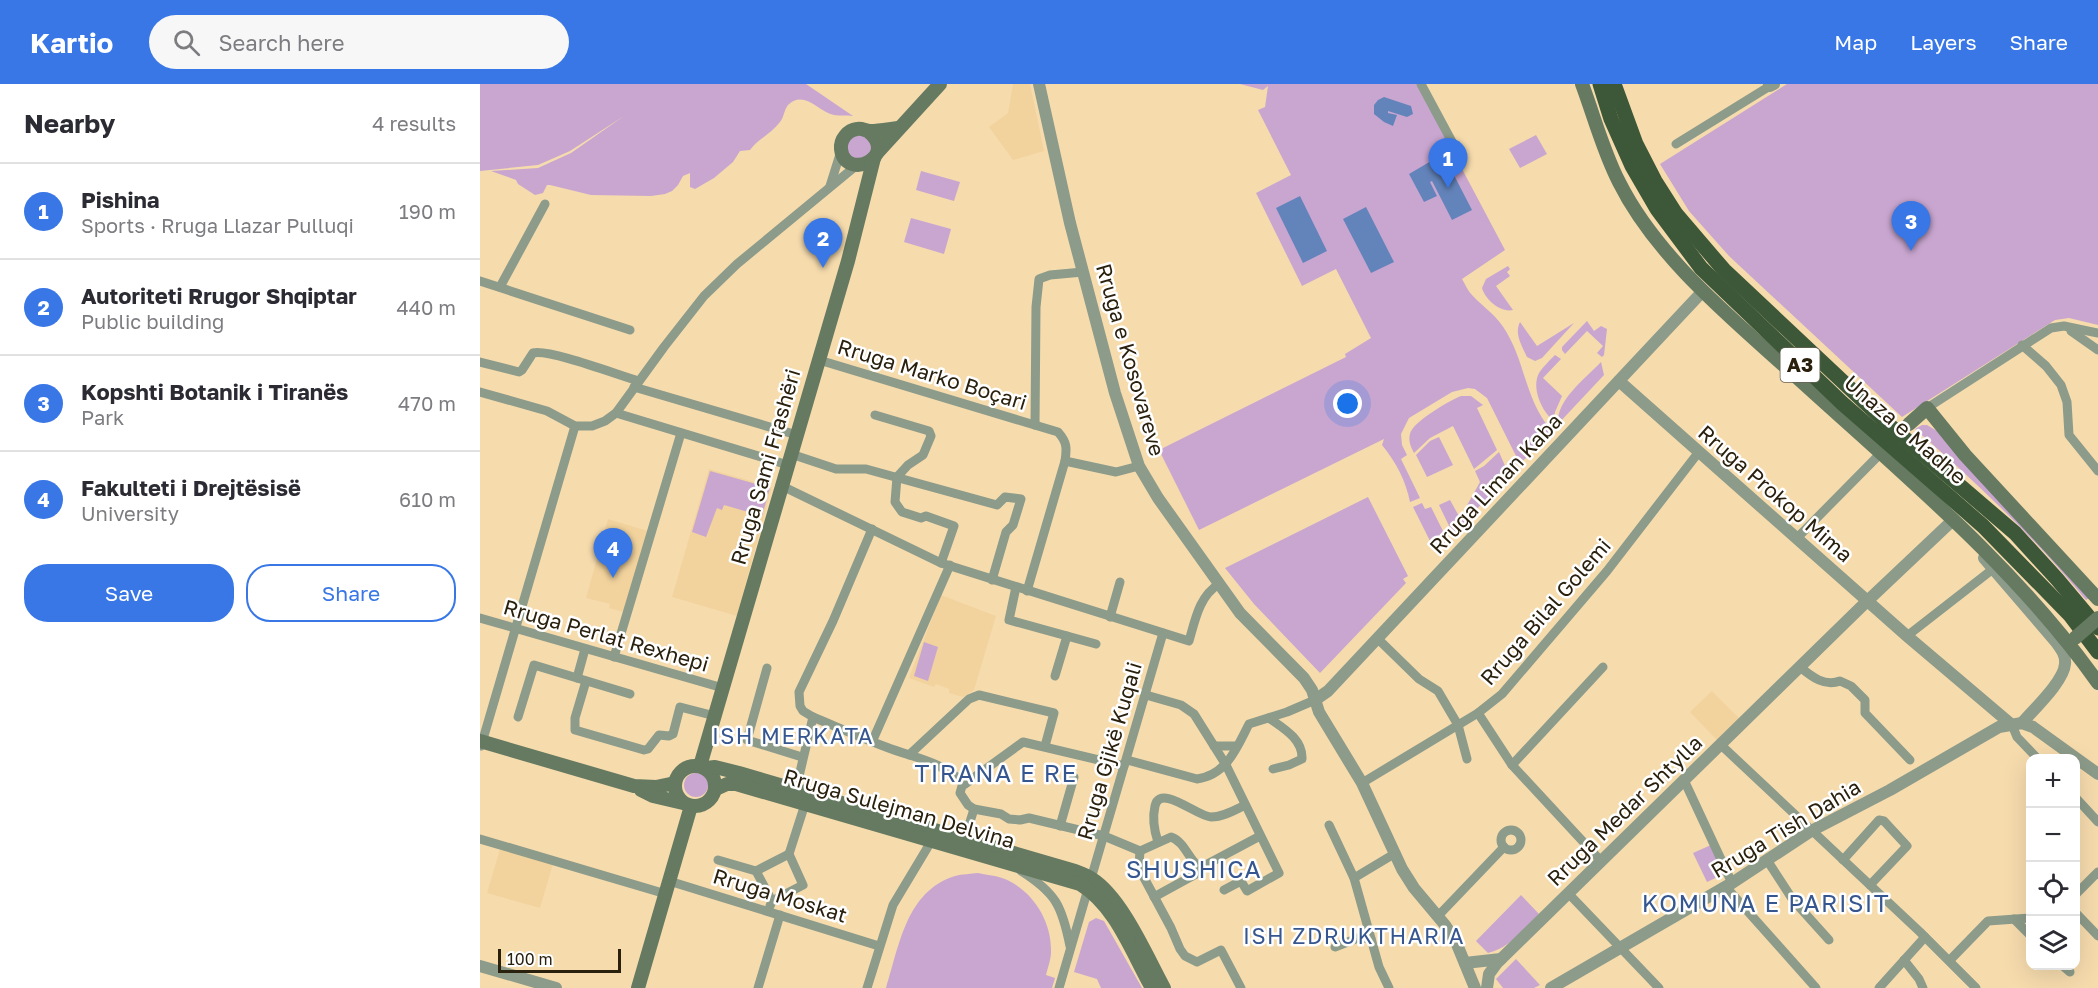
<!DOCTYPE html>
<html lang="en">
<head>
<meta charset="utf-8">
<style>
	:root { --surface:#fff; --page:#f7f7f7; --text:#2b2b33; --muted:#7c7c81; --line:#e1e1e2; --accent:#3877e5 }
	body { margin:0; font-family:"Golos Text",sans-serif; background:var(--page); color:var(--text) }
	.controls { position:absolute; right:18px; bottom:18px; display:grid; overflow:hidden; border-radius:12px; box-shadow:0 6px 24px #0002 }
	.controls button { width:54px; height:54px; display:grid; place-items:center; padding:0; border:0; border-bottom:2px solid var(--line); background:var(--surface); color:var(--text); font:30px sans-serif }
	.scale { position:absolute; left:18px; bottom:15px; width:123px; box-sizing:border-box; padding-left:6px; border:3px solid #2a200e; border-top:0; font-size:16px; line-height:21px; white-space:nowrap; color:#2a200e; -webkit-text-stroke:4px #fff; paint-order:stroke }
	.you { position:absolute; left:868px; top:320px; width:21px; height:21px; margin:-15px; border:4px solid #fff; border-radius:50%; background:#1a73e8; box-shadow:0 0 0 9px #1a73e833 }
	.badge { display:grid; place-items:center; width:39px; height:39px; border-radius:50%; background:var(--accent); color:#fff; font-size:20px; font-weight:700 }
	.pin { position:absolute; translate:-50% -50px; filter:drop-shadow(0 2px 3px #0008) }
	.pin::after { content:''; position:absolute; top:32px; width:21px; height:18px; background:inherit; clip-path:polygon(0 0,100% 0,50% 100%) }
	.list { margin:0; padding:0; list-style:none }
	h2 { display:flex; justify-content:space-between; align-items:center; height:78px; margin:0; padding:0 24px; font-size:26px }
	h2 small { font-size:20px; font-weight:400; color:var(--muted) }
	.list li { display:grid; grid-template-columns:39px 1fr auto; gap:18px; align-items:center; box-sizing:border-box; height:96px; padding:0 24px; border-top:2px solid var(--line) }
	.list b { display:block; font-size:22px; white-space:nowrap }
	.list p { margin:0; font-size:20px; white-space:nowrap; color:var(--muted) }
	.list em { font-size:20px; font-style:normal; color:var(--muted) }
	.actions { display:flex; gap:12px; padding:18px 24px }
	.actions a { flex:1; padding:14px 0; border:2px solid var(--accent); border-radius:24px; text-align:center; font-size:21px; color:var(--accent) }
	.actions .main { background:var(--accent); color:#fff }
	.icon { flex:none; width:33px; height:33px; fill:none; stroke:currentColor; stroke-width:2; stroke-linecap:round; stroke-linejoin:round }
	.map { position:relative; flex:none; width:1618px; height:904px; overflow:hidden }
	header { display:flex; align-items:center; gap:36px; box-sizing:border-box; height:84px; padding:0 30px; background:var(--accent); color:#fff }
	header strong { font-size:28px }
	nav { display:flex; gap:33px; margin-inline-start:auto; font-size:21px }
	.search { width:420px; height:54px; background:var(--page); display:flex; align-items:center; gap:15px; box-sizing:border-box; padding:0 21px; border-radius:33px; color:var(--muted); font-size:22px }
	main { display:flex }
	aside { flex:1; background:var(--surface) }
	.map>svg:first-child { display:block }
	.built { fill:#f2d39d }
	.green { fill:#c9a6d0 }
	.water { fill:#6384bb }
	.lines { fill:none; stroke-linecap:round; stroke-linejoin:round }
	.minor { stroke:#8c9b8a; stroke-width:9 }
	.tertiary { stroke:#8c9b8a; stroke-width:12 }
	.secondary { stroke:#657a61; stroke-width:14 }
	.trunk { stroke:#3d5838; stroke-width:15 }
	.secondary-bridge { stroke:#657a61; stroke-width:14 }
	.labels { text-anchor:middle; stroke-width:5; stroke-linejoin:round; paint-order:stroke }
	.shield { fill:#fff; stroke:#6a6356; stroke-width:1.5 }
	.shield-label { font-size:20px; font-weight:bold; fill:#2a200e }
	.street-label { font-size:21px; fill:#2a200e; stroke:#fff }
	.neighbourhood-label { font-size:22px; letter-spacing:1.5px; fill:#36568f; stroke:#fff }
	.quarter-label { font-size:24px; letter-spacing:1.5px; fill:#36568f; stroke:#fff }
</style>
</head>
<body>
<header>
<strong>Kartio</strong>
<div class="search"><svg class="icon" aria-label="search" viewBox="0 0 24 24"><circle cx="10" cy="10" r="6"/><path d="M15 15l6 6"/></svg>Search here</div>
<nav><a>Map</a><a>Layers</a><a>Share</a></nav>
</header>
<main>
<aside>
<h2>Nearby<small>4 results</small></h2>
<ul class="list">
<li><span class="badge">1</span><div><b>Pishina</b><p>Sports · Rruga Llazar Pulluqi</p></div><em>190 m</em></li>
<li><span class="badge">2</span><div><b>Autoriteti Rrugor Shqiptar</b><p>Public building</p></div><em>440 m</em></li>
<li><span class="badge">3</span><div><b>Kopshti Botanik i Tiranës</b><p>Park</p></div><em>470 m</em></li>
<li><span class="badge">4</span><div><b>Fakulteti i Drejtësisë</b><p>University</p></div><em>610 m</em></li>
</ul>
<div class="actions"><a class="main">Save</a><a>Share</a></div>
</aside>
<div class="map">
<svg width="1618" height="904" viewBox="0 0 1618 904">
	<rect width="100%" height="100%" fill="#f6dbad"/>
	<g class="built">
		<path d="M 533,0 L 550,0 L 564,67 L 533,76 L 509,43 L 528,29 Z"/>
		<path d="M 229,385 L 292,403 L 257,532 L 192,513 Z"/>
		<path d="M 128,435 L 168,447 L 144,528 L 129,524 L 130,520 L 106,514 Z"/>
		<path d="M 461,511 L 516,532 L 494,606 L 483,613 L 469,609 L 469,605 L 456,600 L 454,603 L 429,594 Z"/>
		<path d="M 1232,607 L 1259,634 L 1237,656 L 1210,628 Z"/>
		<path d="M 20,765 L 73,780 L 60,824 L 7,809 Z"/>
	</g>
	<g class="green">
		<path d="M 0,0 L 326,0 L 373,32 C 367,31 360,32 354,31 C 339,28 324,5 308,21 C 304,26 304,33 300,38 C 291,50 278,55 270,66 L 260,67 L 253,78 L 234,94 L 215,105 L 210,103 L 210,89 L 203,92 L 198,101 L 192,107 L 185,110 L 171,112 L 111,111 L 70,101 L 67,101 L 63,109 L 55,111 L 38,100 L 36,96 L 11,87 L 58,84 L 91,69 L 144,32 L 90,67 L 58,81 L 0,87 Z"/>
		<path d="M 760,0 L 937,0 L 1025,166 L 982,195 C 985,200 988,207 992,211 C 1005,225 1017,231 1027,249 C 1046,282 1046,318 1072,347 L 1040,380 L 1007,314 L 995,305 L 988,304 L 972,308 L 929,334 L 921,350 L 922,361 L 927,371 L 921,375 L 940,414 L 930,418 C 926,397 916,378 902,361 L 904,355 L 719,446 L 679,366 L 866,273 L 865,270 L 891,254 L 856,185 L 822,202 L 776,109 L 811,91 L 778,26 L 785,23 L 788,2 L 783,6 Z"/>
		<path d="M 1307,0 L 1618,0 L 1618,241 L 1589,234 L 1575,236 L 1422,333 L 1249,172 L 1209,127 L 1180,80 Z"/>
		<path d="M 1056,51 L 1067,70 L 1040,84 L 1029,65 Z"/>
		<circle cx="379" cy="63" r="12"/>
		<path d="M 441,87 L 480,98 L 474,117 L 436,106 Z"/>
		<path d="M 431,134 L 471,145 L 464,170 L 424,158 Z"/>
		<path d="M 1028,182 L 1030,185 L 1027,188 L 1030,192 L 1016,202 L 1033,226 C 1020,229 1005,215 1002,204 L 1006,195 Z"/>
		<path d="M 1107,237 L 1114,247 L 1121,242 L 1127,245 L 1124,271 L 1122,273 L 1117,269 L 1123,262 L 1107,247 L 1085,270 L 1082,266 L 1082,263 Z"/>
		<path d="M 1040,238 L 1057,262 L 1094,239 L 1062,274 L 1055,277 L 1047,273 C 1042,262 1034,250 1040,238 Z"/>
		<path d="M 1075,271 L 1081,275 L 1063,294 L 1082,312 L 1075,328 L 1074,337 C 1062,328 1051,304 1059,289 C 1063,283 1070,276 1075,271 Z"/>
		<path d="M 1121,278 L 1124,291 L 1078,340 C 1076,316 1105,295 1121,278 Z"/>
		<path d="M 981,312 L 991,312 L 1003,321 L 997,324 L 1017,366 L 994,385 L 973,342 L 950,354 L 934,369 C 931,363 928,357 930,350 C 932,338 969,317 981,312 Z"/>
		<path d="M 1442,341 L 1447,341 L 1457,347 L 1609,514 L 1606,516 C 1555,454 1496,398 1435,345 Z"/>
		<path d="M 959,353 L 973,381 L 947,393 L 936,371 L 950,357 Z"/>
		<path d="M 1019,368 L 1026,384 L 1032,382 L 1034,386 L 973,450 L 959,421 L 970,416 L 980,434 L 1000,398 L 995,387 L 1004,382 Z"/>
		<path d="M 230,387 L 290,404 L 282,432 L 244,421 L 242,426 L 237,424 L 226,453 L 212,448 Z"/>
		<path d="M 888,413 L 928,492 L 923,495 L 926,499 L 840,589 L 774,520 L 745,484 Z"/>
		<path d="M 942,419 L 945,425 L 951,423 L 968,457 L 956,469 L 933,423 Z"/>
		<path d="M 444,558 L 458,563 L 448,597 L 434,592 Z"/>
		<circle cx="216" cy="701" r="12"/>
		<path d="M 1231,761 L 1244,790 L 1227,798 L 1213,769 Z"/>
		<path d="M 498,789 C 506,791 514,791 522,794 C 551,804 572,836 571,868 C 571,875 568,883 566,891 L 575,894 L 572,904 L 406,904 C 419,863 426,807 475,792 C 482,790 491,790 498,789 Z"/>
		<path d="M 1041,811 L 1059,830 C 1044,845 1030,864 1008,869 L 996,857 Z"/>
		<path d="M 616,834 L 624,837 L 662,904 L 621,904 L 617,895 L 594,888 L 609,838 Z"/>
		<path d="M 1036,875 L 1060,901 L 1054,904 L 1023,904 L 1016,895 Z"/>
	</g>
	<g class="water">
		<path d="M 904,13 L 931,22 L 933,30 L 927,33 L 908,27 L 908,29 L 917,31 L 913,42 L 904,38 L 894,30 L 894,21 L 898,16 Z"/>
		<path d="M 963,70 L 992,126 L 972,136 L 952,97 L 950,98 L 957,112 L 944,118 L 929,90 Z"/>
		<path d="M 820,112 L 847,167 L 823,179 L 796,124 Z"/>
		<path d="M 886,123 L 914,178 L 891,189 L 863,135 Z"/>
	</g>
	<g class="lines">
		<g class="minor">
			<path d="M 941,0 L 978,69"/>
			<path d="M 1196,60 L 1290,2"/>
			<path d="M 350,102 L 361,67"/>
			<path d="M 0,197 L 150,246"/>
			<path d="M 20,203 L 65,120"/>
			<path d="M 1591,247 L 1618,266"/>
			<path d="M 1542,261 L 1566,282 L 1581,301 L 1587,318 L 1589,351 L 1618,387"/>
			<path d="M 339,276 L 578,348 C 587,358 587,364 585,377 L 547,507"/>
			<path d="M 0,278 L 39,288 L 42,286 L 53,269 C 70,265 138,291 159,297"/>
			<path d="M 154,303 L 317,351"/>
			<path d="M 0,308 L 67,327 L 95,342 L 112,342 L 125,337 L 136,329 L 184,263 L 224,212 L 257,180 L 377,81"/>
			<path d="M 1447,324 L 1571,244 L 1584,242 L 1618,249"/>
			<path d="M 136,329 L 308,381"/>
			<path d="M 395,331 L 449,347 L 451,352 L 443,371 L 428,381 L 417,393 L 415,418 L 422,428 L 441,434 L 446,432 L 474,442 L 461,479"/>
			<path d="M 555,341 L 556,223 L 559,195 L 570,191 L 603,188"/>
			<path d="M 311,370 L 356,385 L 386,385 L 517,421 L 525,413 L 541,415 L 533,441 L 526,448 L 512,496"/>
			<path d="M 585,377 L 636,388 L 659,382"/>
			<path d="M 302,402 L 461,479 L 709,557 C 715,537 719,512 739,500"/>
			<path d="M 392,445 L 353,537 L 319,608 L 320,622 L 323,627 L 333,633 C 357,643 381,654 406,663 C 437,675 459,676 485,700"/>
			<path d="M 1317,454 L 1400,370"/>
			<path d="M 536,503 L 529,536 L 616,560"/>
			<path d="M 630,533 L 640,498"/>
			<path d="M 0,534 L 243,604"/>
			<path d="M 1427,552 L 1513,485"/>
			<path d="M 898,555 L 939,595 L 958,607 L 978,641 L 987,675"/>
			<path d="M 134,573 L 201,349"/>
			<path d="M 1320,583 C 1332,593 1345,603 1360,597 L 1371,602 L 1385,616 L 1385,629 L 1430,676"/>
			<path d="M 287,584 L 267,656 L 322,673"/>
			<path d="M 575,592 L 587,552"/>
			<path d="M 97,594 L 105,565"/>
			<path d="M 106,597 L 95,634 L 95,646 L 164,666 L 168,665 L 179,651 L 189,652 L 193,650 L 200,623 L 235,632"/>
			<path d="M 666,611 L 701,621 L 714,630 L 746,681 L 799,789 L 767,807 L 761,797 L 744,806"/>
			<path d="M 998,629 L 1032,681 L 1121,777"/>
			<path d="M 38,633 L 54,581 L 150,610"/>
			<path d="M 789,634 C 803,644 823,655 822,675 L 809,681 L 793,685"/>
			<path d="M 1532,641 L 1537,653 L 1557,674"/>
			<path d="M 392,658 L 470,481"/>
			<path d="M 1241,661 L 1440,848 L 1496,904"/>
			<path d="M 1,662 L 95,342"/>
			<path d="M 734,662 L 757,662"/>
			<path d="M 429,671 L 489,615 L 499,611 L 574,629 L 565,662"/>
			<path d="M 647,676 L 717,695 C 747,691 757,663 769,640 L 807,628 L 835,616"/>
			<path d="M 1032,681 L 1123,583"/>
			<path d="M 644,682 L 543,658 L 485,700 L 482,702 L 480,709 L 488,721 L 494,725 L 521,730 L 529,735 L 540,736 L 549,734 L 624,752 L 660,767 L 691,753 C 705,758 708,775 720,784"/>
			<path d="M 1204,696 L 1252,799"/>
			<path d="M 882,699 L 998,629 L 1022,610 L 1127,487 L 1218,369"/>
			<path d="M 316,705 L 333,633"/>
			<path d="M 1596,714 L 1618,738"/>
			<path d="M 849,741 L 874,794 L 899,883 L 909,904"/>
			<path d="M 580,742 L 594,693"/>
			<circle cx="1031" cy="756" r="10"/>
			<path d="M 485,754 L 494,725"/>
			<path d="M 0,755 L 186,810"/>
			<path d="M 678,758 C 674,746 672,735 675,722 C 680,699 718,733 731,733 C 743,733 755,726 765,721"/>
			<path d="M 660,767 L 659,781 L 662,790 L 691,844 L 700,865 L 705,872 L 717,878 L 741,866 L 761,904"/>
			<path d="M 238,776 L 276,787 L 309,770"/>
			<path d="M 1287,776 L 1313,816 L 1349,856"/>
			<path d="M 1363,776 L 1399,736 L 1404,737 L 1427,762 L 1390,801"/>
			<path d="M 276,787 L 292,817 L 290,822"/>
			<path d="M 541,787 C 576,809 582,822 590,862"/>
			<path d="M 874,794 L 914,770"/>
			<path d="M 189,797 L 399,862"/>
			<path d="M 1246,803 L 1336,904"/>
			<path d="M 1088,809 L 1179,904"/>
			<path d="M 1596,810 L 1618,788"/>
			<path d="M 674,813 L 716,790 L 720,784 L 780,752"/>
			<path d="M 292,817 L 323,801 L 309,770 L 325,720"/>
			<path d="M 1596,829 L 1618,852"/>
			<path d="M 958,832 L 1024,763"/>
			<path d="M 1534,835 L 1550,851"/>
			<path d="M 855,863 L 878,854 L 891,855"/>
			<path d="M 1424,876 L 1439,895 L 1443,904"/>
			<path d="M 1470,876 L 1508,837 L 1550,834"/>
			<path d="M 1583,882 L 1590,888"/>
			<path d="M 278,904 L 300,831"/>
			<path d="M 387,904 L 413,821 L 452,756"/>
			<path d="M 579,904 L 683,549"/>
			<path d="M 1399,904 L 1445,853"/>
		</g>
		<g class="tertiary">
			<path d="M 559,0 L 590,139 L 635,309 L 659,382 L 678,414 L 760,529 L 824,594 L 832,606 L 839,628 L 882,699 L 922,785 L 934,804 L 965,841 L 976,858 L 995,904"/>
			<path d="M 1289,0 L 1290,2 L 1294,0"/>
			<path d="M 1139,297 L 1427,552 L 1532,641"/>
			<path d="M 1504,474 L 1576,558 C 1581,565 1586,571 1585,580 C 1584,597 1554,625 1542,639"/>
			<path d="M 835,616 L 848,607 L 1223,207"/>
			<path d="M 985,879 L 1021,875"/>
			<path d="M 0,882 L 76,904"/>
			<path d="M 1007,904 L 1009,890 L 1017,879 L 1381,523 L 1473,436"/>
			<path d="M 1071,904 L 1252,799 L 1331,747 L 1410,706 L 1519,643 L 1542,639 L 1553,643 L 1618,690"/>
		</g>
		<g class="secondary">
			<path d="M 1102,0 C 1114,32 1123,67 1139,98 C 1176,172 1248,231 1309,286 C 1417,385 1533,479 1618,599"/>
			<path d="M 388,47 C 420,73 365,98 361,65 C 360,55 368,46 377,45 C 382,44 386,47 390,47 C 400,47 409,45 418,44"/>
			<path d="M 397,69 L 460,0"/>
			<path d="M 1429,340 L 1447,324 L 1485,371 L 1618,515"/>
			<path d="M 0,657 L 154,702 L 176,703 L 195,699"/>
			<circle cx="215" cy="702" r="20"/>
			<path d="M 220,682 L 368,177 L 394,74"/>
			<path d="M 226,684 L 235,683 L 259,689 L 595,787 C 600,789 607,791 612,795 C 642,814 667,873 684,904"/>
			<path d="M 236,705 L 247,700 L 256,700 L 600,800 C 636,822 652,869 672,904"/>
			<path d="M 161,706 L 173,712 L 203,719"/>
			<path d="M 158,904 L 211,722"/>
		</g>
		<g class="trunk">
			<path d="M 1120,0 L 1131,35 L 1152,82 L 1177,125 L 1221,184 L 1362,319 L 1503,442 L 1590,531 L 1618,568"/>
			<path d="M 1134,0 L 1156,60 L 1175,97 L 1196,130 L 1244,186 L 1409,341 L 1535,449 L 1577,495 L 1618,544"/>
		</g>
		<path class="secondary-bridge" d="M 1595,554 L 1618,534"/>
	</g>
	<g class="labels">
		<rect class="shield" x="1300.5" y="264" width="39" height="34" rx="4.5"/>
		<g class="shield-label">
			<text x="1320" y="288">A3</text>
		</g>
		<g class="street-label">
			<text transform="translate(650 276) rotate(74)" y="7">Rruga e Kosovareve</text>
			<text transform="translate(452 291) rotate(17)" y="7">Rruga Marko Boçari</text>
			<text transform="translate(1425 346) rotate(41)" y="7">Unaza e Madhe</text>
			<text transform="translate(286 383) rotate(-74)" y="7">Rruga Sami Frashëri</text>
			<text transform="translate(1016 400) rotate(-47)" y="7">Rruga Liman Kaba</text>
			<text transform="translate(1295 410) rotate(41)" y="7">Rruga Prokop Mima</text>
			<text transform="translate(1066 528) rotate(-49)" y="7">Rruga Bilal Golemi</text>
			<text transform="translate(126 552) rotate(16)" y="7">Rruga Perlat Rexhepi</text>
			<text transform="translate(630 667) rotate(-74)" y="7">Rruga Gjikë Kuqali</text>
			<text transform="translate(419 725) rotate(16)" y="7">Rruga Sulejman Delvina</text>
			<text transform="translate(1145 727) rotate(-44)" y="7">Rruga Medar Shtylla</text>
			<text transform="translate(1306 745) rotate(-31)" y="7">Rruga Tish Dahia</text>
			<text transform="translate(300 812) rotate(17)" y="7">Rruga Moskat</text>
		</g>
		<g class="neighbourhood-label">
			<text x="313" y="660">ISH MERKATA</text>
			<text x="874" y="860">ISH ZDRUKTHARIA</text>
		</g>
		<g class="quarter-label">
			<text x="516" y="698">TIRANA E RE</text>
			<text x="714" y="794">SHUSHICA</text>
			<text x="1286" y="828">KOMUNA E PARISIT</text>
		</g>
	</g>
</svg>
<div class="controls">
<button>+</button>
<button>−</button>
<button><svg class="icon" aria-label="locate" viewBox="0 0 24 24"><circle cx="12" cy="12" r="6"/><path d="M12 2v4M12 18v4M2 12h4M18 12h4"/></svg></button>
<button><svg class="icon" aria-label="layers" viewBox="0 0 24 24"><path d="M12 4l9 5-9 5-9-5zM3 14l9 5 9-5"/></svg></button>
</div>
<div class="scale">100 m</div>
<div class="you"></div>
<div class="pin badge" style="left:968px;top:104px">1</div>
<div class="pin badge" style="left:343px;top:184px">2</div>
<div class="pin badge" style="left:1431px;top:167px">3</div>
<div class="pin badge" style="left:133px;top:494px">4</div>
</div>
</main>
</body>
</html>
